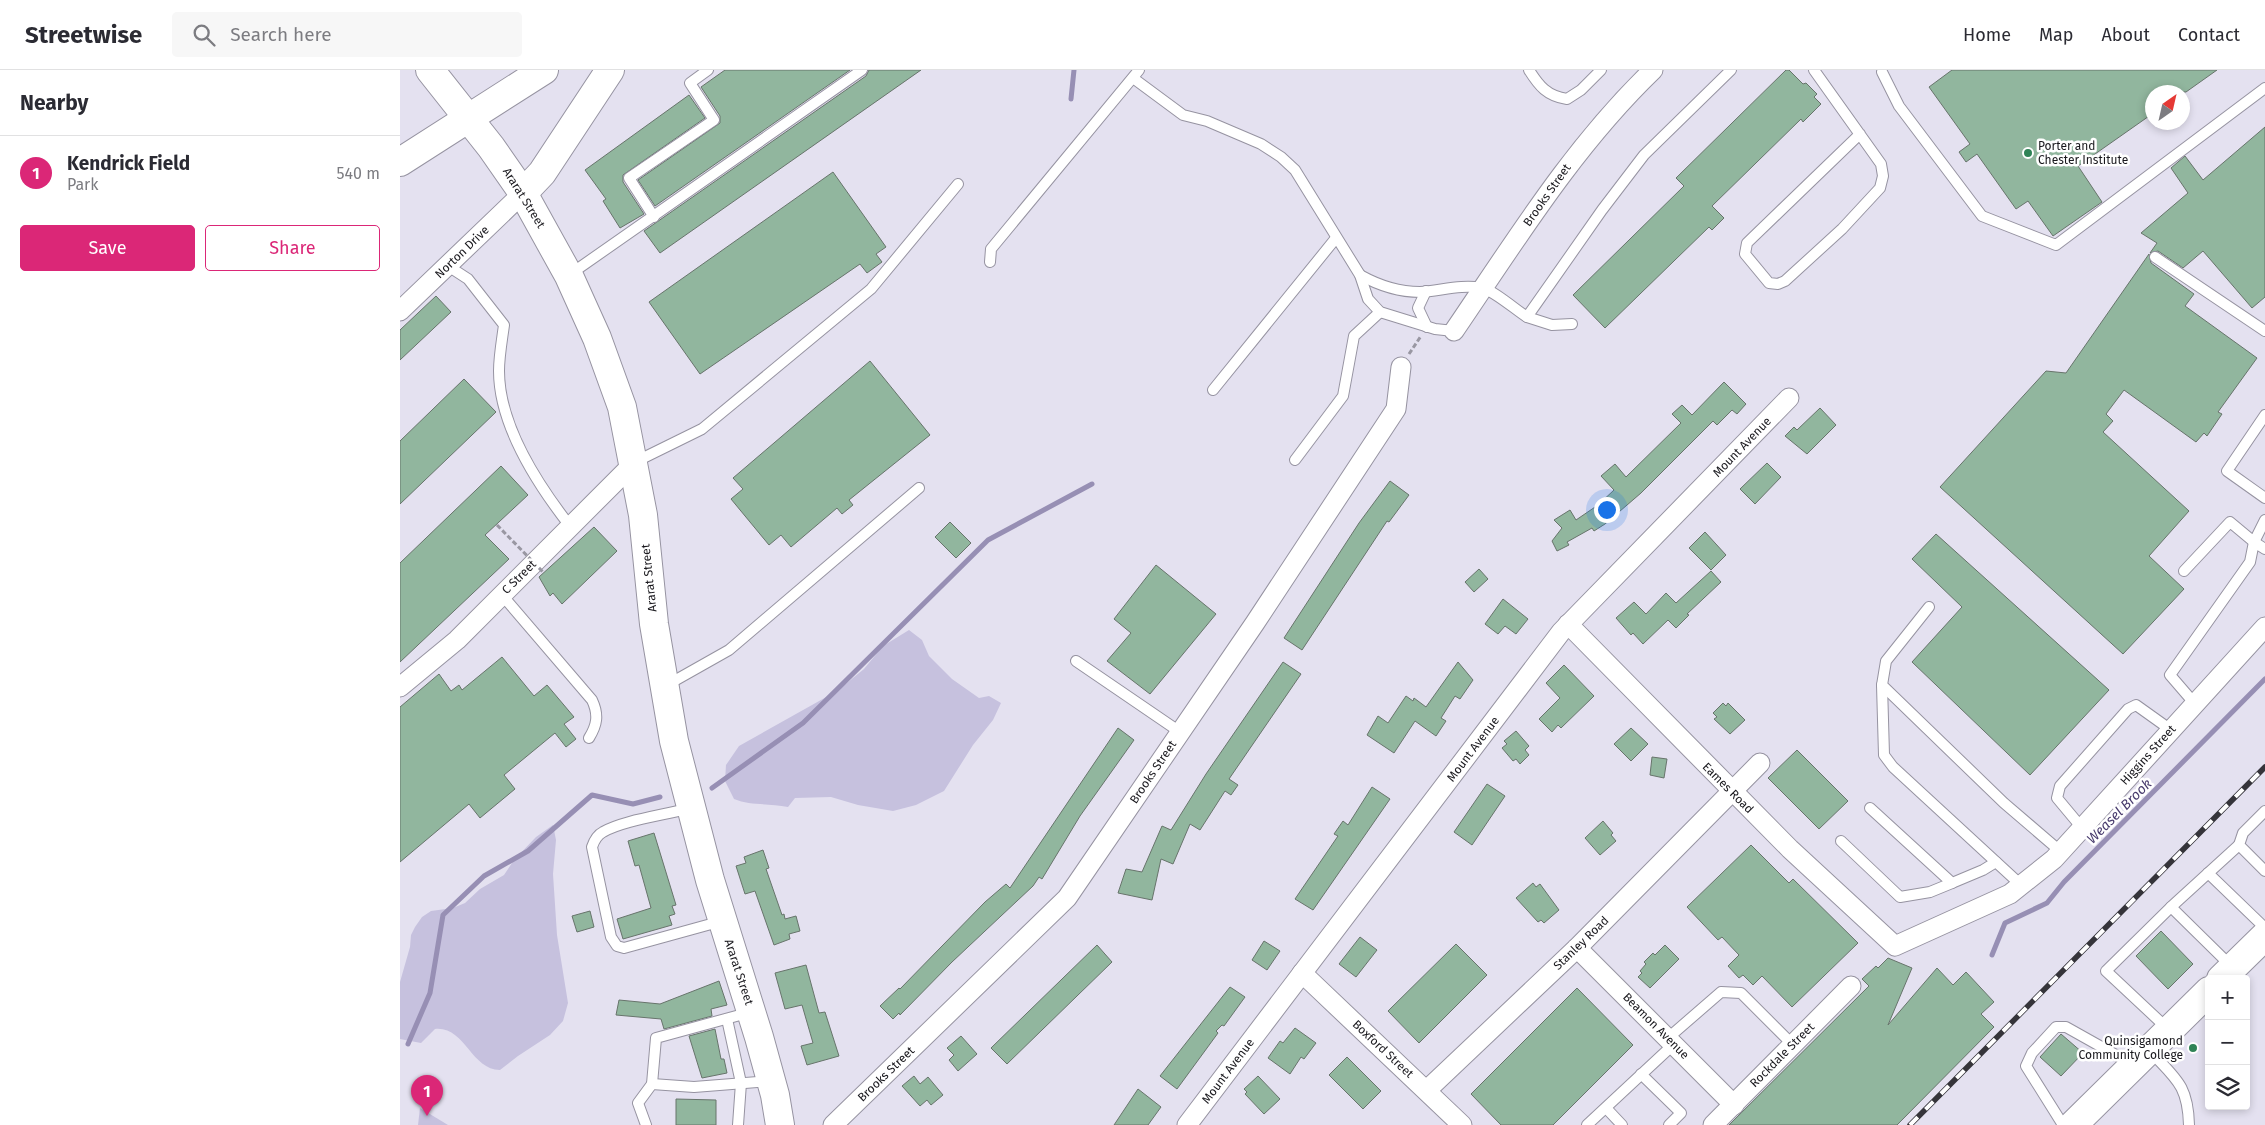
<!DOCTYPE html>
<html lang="en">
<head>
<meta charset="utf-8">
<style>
	:root { --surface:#fff; --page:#f7f7f7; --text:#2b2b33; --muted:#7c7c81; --line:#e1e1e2; --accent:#db2777 }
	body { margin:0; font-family:"Fira Sans",sans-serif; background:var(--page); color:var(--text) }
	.controls { position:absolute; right:15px; bottom:15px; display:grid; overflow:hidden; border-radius:5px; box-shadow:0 2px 8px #0003 }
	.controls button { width:45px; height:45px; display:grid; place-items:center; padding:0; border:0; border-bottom:1px solid var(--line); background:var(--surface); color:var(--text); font:25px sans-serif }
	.compass { position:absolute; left:1745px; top:15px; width:45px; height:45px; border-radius:50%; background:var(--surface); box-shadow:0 2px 8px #0003; rotate:34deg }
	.you { position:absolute; left:1206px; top:439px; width:18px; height:18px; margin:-12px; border:4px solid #fff; border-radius:50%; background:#1a73e8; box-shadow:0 0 0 8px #1a73e833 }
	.badge { display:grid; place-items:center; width:32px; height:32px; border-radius:50%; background:var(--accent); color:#fff; font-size:16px; font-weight:700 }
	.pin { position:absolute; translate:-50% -41px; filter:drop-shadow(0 1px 2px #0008) }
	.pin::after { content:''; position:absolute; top:26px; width:18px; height:15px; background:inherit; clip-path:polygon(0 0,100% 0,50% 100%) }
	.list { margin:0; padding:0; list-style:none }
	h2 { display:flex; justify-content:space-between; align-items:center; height:65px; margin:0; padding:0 20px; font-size:21px }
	h2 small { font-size:16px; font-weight:400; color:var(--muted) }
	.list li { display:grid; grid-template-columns:32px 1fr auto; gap:15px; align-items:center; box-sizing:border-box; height:75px; padding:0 20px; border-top:1px solid var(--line) }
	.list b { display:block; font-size:19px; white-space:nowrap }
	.list p { margin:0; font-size:16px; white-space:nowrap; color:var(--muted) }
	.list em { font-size:16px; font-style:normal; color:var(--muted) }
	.actions { display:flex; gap:10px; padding:15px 20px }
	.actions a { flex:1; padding:11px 0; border:1px solid var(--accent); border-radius:5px; text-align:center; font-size:18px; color:var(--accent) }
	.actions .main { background:var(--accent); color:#fff }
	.icon { flex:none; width:28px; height:28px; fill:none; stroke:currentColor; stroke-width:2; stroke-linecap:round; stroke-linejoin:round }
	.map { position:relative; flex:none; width:1865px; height:1055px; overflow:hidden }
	header { display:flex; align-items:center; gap:30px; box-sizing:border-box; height:70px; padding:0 25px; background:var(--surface); border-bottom:1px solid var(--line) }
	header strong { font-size:24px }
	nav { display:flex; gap:28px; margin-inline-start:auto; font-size:18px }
	.search { width:350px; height:45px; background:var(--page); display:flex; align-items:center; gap:12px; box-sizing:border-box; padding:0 18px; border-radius:5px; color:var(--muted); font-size:19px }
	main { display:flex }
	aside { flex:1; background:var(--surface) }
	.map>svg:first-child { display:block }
	.green { fill:#c6c1de }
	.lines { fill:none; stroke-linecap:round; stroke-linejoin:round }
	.stream { stroke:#978fb4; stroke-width:5 }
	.building { fill:#91b69e; stroke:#67746b }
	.service-casing { stroke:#9693a1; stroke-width:12 }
	.minor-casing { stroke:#9693a1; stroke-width:21 }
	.secondary-casing { stroke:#9693a1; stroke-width:30 }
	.motorway-casing { stroke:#9693a1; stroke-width:30 }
	.path { stroke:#9997a2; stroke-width:3; stroke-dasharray:5 2.5; stroke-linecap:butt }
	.service { stroke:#fff; stroke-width:10 }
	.minor { stroke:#fff; stroke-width:19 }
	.secondary { stroke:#fff; stroke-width:28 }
	.motorway { stroke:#fff; stroke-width:28 }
	.rail-casing { stroke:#35343a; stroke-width:5.5 }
	.rail { stroke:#fff; stroke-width:4; stroke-dasharray:11; stroke-linecap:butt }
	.path-bridge { stroke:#9997a2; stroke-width:3; stroke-dasharray:5 2.5; stroke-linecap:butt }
	.poi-dot { fill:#2f8356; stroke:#fff; stroke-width:2 }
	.labels { text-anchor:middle; stroke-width:5; stroke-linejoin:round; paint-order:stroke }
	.poi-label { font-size:12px; fill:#19181d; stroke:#fff; text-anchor:start }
	.street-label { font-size:12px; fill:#19181d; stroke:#fff }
	.water-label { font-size:14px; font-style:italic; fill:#483b6d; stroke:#fff }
</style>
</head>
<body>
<header>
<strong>Streetwise</strong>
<div class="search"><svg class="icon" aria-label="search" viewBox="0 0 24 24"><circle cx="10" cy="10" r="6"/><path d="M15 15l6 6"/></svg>Search here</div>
<nav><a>Home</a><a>Map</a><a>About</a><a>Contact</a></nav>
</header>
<main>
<aside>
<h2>Nearby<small></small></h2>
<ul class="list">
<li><span class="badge">1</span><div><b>Kendrick Field</b><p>Park</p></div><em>540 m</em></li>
</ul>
<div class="actions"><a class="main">Save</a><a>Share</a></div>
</aside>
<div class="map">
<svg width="1865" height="1055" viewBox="0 0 1865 1055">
	<rect width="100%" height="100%" fill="#e4e1f0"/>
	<g class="green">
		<path d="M 509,560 L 522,570 L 529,586 L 552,609 L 579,628 L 589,626 L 601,633 L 593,650 L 573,675 L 544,721 L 516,735 L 493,741 L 458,735 L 431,727 L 395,728 L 388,737 C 370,733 351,736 334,729 L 325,711 L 326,695 L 339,676 L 437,621 L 464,599 L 483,576 Z"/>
		<path d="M 153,755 L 156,770 L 153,804 L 157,865 L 168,933 L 163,951 L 150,965 L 118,986 L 100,1000 C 71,1000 65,956 35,959 L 21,973 L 0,969 L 0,912 L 10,877 L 11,865 L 15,857 L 22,847 L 31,841 L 53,838 L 65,833 L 80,819 L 104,805 L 114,790 L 136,767 Z"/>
		<path d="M 20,1038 L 48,1055 L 18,1055 Z"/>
	</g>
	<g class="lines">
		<g class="stream">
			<path d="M 671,29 L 674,0"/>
			<path d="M 312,718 L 403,653 L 588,470 L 692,414"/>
			<path d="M 1592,885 L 1605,853 L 1647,833 L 1664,812 L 1865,609"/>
			<path d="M 8,974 L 30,923 L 43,845 L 84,806 L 128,781 L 192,725 L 233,734 L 260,727"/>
		</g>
	</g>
	<g class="building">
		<path d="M 325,0 L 450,0 L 255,136 L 238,110 L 320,53 L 320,46 L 301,17 Z"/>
		<path d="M 469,0 L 521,0 L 260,183 L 244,161 L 466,6 Z"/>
		<path d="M 1386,0 L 1389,0 L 1403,14 L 1406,13 L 1417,24 L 1414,27 L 1421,34 L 1403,52 L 1401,49 L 1312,136 L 1324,148 L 1312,160 L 1309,157 L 1205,258 L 1173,225 L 1284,116 L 1276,108 Z"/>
		<path d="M 1552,0 L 1817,0 L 1786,22 L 1752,22 L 1752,44 L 1678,96 L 1702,132 L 1653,166 L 1628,131 L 1616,139 L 1577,84 L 1566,92 L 1559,82 L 1570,74 L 1529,17 Z"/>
		<path d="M 289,25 L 305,48 L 223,105 L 223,112 L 244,144 L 220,158 L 203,131 L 206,129 L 185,100 Z"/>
		<path d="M 1865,57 L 1865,227 L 1852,238 L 1803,181 L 1783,198 L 1758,181 L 1750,183 L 1757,173 L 1741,163 L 1788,123 L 1771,98 L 1785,86 L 1803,110 Z"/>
		<path d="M 433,102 L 486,177 L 476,184 L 482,192 L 467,203 L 460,194 L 300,304 L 249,232 Z"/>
		<path d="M 1749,184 L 1751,193 L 1794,224 L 1785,236 L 1857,288 L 1818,342 L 1822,344 L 1807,366 L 1804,363 L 1796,372 L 1724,320 L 1706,344 L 1713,351 L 1703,362 L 1789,441 L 1749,486 L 1784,519 L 1723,584 L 1540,417 L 1646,301 L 1666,303 Z"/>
		<path d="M 36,226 L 51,242 L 0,290 L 0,260 Z"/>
		<path d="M 470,291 L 530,365 L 449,430 L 453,435 L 442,444 L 437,438 L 391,477 L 381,465 L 369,475 L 331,429 L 343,419 L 333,408 Z"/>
		<path d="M 64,309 L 96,342 L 0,434 L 0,371 Z"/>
		<path d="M 1324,312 L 1346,334 L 1337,344 L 1332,340 L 1317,355 L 1313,351 L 1241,423 L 1205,454 L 1194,461 L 1192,458 L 1167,472 L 1169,475 L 1157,481 L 1152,471 L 1162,458 L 1154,450 L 1170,440 L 1176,450 L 1198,435 L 1214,420 L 1201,406 L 1215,394 L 1226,407 L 1281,353 L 1272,344 L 1282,335 L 1292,345 Z"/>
		<path d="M 1420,338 L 1436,355 L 1407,384 L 1385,366 L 1394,357 L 1397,360 Z"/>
		<path d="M 1367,393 L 1381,407 L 1355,434 L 1340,419 Z"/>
		<path d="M 101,396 L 128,425 L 85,465 L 109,489 L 0,592 L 0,493 Z"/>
		<path d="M 990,411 L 1009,425 L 989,452 L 987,451 L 902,580 L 884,568 L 959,453 Z"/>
		<path d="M 550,452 L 571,473 L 556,488 L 535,467 Z"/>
		<path d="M 194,457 L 217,481 L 162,534 L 153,523 L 150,526 L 139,507 Z"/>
		<path d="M 1305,462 L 1326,485 L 1311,500 L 1289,478 Z"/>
		<path d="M 1536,464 L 1709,620 L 1630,705 L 1512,592 L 1562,537 L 1512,489 Z"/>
		<path d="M 756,495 L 816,544 L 750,624 L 707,591 L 731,563 L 714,549 Z"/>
		<path d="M 1079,499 L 1088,509 L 1074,522 L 1065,512 Z"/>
		<path d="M 1311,501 L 1321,512 L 1287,544 L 1289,545 L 1276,558 L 1268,550 L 1243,574 L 1233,563 L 1231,565 L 1216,548 L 1234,532 L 1246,544 L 1266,523 L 1276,533 Z"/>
		<path d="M 1103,529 L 1128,549 L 1116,564 L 1105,556 L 1098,564 L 1085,554 Z"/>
		<path d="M 102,587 L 134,626 L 147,615 L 174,647 L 164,654 L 176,669 L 166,677 L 155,663 L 104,705 L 115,719 L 80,748 L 69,734 L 0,792 L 0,637 L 39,604 L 51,621 L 59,615 L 62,620 Z"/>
		<path d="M 883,592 L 901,604 L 829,709 L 838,715 L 831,725 L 825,721 L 800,760 L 790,754 L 773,794 L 761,789 L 752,830 L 718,823 L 726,799 L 742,802 L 762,756 L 771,760 L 806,704 Z"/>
		<path d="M 1058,592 L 1073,610 L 1060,629 L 1055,626 L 1041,648 L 1046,651 L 1036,666 L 1015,651 L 994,683 L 967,665 L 978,646 L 988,653 L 1006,626 L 1013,631 L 1014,628 L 1026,637 Z"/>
		<path d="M 1164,595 L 1194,626 L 1161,658 L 1158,655 L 1152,662 L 1139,649 L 1160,628 L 1146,613 Z"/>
		<path d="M 1323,633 L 1326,636 L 1328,633 L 1345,650 L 1330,664 L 1314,649 L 1317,647 L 1313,643 Z"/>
		<path d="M 718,658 L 734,670 L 680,746 L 642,809 L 639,807 L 633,816 L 552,892 L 500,945 L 499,943 L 493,949 L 480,936 L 499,918 L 500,919 L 585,832 L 606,814 L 610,818 Z"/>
		<path d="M 1231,658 L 1248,674 L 1231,691 L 1214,674 Z"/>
		<path d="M 1116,661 L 1129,676 L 1125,680 L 1129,685 L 1120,694 L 1116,689 L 1113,691 L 1102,678 L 1107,674 L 1104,671 Z"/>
		<path d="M 1397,680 L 1448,731 L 1419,759 L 1368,708 Z"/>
		<path d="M 1252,687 L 1267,689 L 1264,708 L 1250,705 Z"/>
		<path d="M 1087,714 L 1105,726 L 1072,775 L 1054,762 Z"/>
		<path d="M 972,717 L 990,729 L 913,840 L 895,829 L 938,766 L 934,764 L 943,751 L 948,755 Z"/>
		<path d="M 1203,751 L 1213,763 L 1211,765 L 1216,771 L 1200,785 L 1185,768 Z"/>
		<path d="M 254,763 L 276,835 L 272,836 L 275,844 L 269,846 L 272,855 L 223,869 L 217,849 L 251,838 L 239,795 L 235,796 L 228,771 Z"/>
		<path d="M 1351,775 L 1389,813 L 1393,809 L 1458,873 L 1392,937 L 1362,906 L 1353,915 L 1343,905 L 1339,908 L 1328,896 L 1339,885 L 1322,867 L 1318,870 L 1287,837 Z"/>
		<path d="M 363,780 L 369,798 L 366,799 L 382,845 L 384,844 L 385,849 L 396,846 L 400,861 L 389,864 L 390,869 L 374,875 L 355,821 L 345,824 L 336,796 L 346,793 L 344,787 Z"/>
		<path d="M 1133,813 L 1136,817 L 1140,814 L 1159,840 L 1144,853 L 1141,850 L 1138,852 L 1116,828 Z"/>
		<path d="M 190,841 L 194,857 L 177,862 L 172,846 Z"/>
		<path d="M 1761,861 L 1793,894 L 1768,919 L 1736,886 Z"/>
		<path d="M 960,867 L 977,880 L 956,907 L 939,894 Z"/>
		<path d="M 864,871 L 880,881 L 867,900 L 852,890 Z"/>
		<path d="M 1056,874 L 1087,905 L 1019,973 L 988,941 Z"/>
		<path d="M 697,875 L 712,892 L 607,994 L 591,978 Z"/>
		<path d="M 1265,875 L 1279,889 L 1250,918 L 1238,907 L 1242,903 L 1240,901 L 1246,894 L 1244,892 L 1253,883 L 1255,885 Z"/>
		<path d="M 1488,888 L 1512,898 L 1488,955 L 1537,898 L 1553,915 L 1566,902 L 1594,932 L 1581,944 L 1594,957 L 1497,1055 L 1329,1055 L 1469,916 L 1462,909 L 1476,896 L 1478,898 Z"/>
		<path d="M 406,895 L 419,943 L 425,942 L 439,986 L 407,995 L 401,976 L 413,973 L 402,935 L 385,939 L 375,903 Z"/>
		<path d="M 319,911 L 327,935 L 311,939 L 312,946 L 264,959 L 261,949 L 216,945 L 219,930 L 260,934 Z"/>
		<path d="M 830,917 L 845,927 L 824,956 L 822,955 L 816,961 L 818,963 L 777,1019 L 760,1006 Z"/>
		<path d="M 1177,918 L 1233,975 L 1153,1055 L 1101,1055 L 1071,1024 Z"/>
		<path d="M 895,958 L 916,973 L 904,989 L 901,987 L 890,1004 L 868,988 L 880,971 L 883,973 Z"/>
		<path d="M 315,959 L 321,989 L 324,989 L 327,1003 L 302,1008 L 289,966 Z"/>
		<path d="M 1661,964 L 1683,983 L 1661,1006 L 1640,987 Z"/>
		<path d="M 561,966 L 577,984 L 558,1001 L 549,990 L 554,985 L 547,978 Z"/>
		<path d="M 947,987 L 981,1021 L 963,1039 L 929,1005 Z"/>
		<path d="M 514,1006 L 520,1014 L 528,1007 L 543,1025 L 531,1035 L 527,1030 L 520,1036 L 502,1016 Z"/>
		<path d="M 858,1006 L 880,1029 L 864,1044 L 845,1024 L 847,1022 L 844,1019 Z"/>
		<path d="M 738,1019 L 761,1037 L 748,1055 L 714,1055 Z"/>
		<path d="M 276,1029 L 316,1030 L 316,1055 L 276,1055 Z"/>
	</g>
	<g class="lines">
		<defs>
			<g id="service">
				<path d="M 1129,0 C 1139,16 1147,26 1167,29 L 1181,20 L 1201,0"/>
				<path d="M 1414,0 L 1481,94 L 1483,106 L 1480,118 L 1442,159 L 1385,211 L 1378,214 L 1369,213 L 1345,184 L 1347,173 L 1460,64"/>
				<path d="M 1482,2 L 1499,36 L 1582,146 L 1656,175 L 1865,18"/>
				<path d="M 733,8 L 783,45 L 807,51 L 861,74 L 881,87 L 895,100 L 960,205 L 968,229 L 980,242 L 1035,259 L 1054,261"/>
				<path d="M 254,147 L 229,108 L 314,50 L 290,13 L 308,0"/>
				<path d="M 1755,187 L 1865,261"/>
				<path d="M 590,192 L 591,179 L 739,0"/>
				<path d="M 48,196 L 68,209 L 104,255 C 102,270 99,286 99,301 C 99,355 138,415 170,456"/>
				<path d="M 169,205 L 462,0"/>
				<path d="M 960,205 C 978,215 998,222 1020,222 C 1040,221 1061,214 1082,218 C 1093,220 1116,240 1127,247 L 1202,140 L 1244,85 L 1331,0"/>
				<path d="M 1026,221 L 1018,238 L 1027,257"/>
				<path d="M 1127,247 L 1152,255 L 1172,254"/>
				<path d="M 813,320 L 936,168"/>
				<path d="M 1865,345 L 1827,401 L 1865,428"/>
				<path d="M 895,390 L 943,326 L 954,266 L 980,242"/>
				<path d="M 235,392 L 302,359 L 471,219 L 558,114"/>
				<path d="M 1784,501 L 1830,452 L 1854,472 L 1865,450"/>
				<path d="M 102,525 L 192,630 C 199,645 197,655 189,668"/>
				<path d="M 1529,537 L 1486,591 L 1482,615 L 1604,733 L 1660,781"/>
				<path d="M 676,591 L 780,662"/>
				<path d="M 267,615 L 329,580 L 519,418"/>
				<path d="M 1482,615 L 1484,685 L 1493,697 L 1621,815"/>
				<path d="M 1795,634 L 1770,605 L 1850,492 L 1854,472 L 1865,479"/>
				<path d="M 290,738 C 266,745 224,750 203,762 C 197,765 194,771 192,777 L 211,867 L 217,876 L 224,878 L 322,851"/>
				<path d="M 1470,738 L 1552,813 L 1583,800 L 1596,792"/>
				<path d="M 1865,741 L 1843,763 L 1839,775 L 1865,801"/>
				<path d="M 1682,758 L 1657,728 L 1660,716 L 1728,639 L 1736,635 L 1771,660"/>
				<path d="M 1441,771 L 1500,827 L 1530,822 L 1552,813"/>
				<path d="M 1808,803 L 1865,858"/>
				<path d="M 1771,837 L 1839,775"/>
				<path d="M 327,949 L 341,1013 L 338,1055"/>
				<path d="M 1769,960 L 1706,901 L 1771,837 L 1832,897"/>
				<path d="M 1268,968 L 1321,922 L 1341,923 L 1393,975"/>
				<path d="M 1750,981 C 1776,1009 1788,1015 1789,1055"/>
				<path d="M 1241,1004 L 1281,1043 L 1269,1055"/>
				<path d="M 252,1014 L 256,968 L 351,942"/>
				<path d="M 1206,1038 L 1222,1055"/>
				<path d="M 246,1055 L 238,1033 L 252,1014 L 294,1017 L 370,1011"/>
				<path d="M 1187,1055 L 1274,974"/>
				<path d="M 1663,1055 L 1626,996 L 1632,983 L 1656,957 L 1666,957 L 1732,994"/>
			</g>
			<g id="minor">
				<path d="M 0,241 L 123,123"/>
				<path d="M 1054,261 C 1116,170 1173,77 1253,0"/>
				<path d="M 1168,554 L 1390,779 L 1495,876 L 1610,824 L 1654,789 L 1865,557"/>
				<path d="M 0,617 L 57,570 L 234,393"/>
				<path d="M 1177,878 L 1334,1035"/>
				<path d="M 902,903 L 1062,1055"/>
				<path d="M 1027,1020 L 1177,878 L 1360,693"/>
				<path d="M 433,1055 L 667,828 L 855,553 L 996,339 L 1001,297"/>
				<path d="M 787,1055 L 1161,562 L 1389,328"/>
				<path d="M 1313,1055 L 1451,916"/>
			</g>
			<g id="secondary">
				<path d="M 30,0 L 91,77 L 123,123 L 169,206 L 197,268 L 222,337 L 243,445 L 254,554 L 274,671 L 310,810 L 359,967 L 375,1025 L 380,1055"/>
				<path d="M 1821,909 L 1865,866"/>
				<path d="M 1673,1055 L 1809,921"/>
			</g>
			<g id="motorway">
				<path d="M 0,92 L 144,0"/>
				<path d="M 123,123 L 142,103 L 210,0"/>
			</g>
		</defs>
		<use href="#service" class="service-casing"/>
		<use href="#minor" class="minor-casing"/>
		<use href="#secondary" class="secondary-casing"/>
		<use href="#motorway" class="motorway-casing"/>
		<path class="path" d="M 1009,284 L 1021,266"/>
		<use href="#service" class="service"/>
		<use href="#minor" class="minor"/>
		<use href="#secondary" class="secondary"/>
		<use href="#motorway" class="motorway"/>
		<defs>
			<path id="rail" d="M 1510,1055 L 1865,697"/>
		</defs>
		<use href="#rail" class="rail-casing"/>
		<use href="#rail" class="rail"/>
		<path class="path-bridge" d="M 97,455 L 144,503"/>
	</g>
	<g class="poi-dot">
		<circle cx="1628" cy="83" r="5"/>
		<circle cx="1793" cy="978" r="5"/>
	</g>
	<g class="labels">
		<g class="poi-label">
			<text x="1638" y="80">Porter and<tspan x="1638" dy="14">Chester Institute</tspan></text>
			<text x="1783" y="975" text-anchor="end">Quinsigamond<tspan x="1783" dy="14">Community College</tspan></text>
		</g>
		<g class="street-label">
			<text transform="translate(1147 125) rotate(-55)" y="4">Brooks Street</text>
			<text transform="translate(124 128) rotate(58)" y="4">Ararat Street</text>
			<text transform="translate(62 182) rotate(-44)" y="4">Norton Drive</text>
			<text transform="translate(1342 377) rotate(-46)" y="4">Mount Avenue</text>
			<text transform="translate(119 507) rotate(-45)" y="4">C Street</text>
			<text transform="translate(249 508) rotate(-96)" y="4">Ararat Street</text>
			<text transform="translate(1073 679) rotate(-53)" y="4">Mount Avenue</text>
			<text transform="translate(1748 685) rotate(-48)" y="4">Higgins Street</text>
			<text transform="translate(753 702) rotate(-56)" y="4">Brooks Street</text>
			<text transform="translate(1328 718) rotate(45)" y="4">Eames Road</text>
			<text transform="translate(1181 873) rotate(-44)" y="4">Stanley Road</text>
			<text transform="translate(339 902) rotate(72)" y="4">Ararat Street</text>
			<text transform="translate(1256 956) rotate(45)" y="4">Beamon Avenue</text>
			<text transform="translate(983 979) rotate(43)" y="4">Boxford Street</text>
			<text transform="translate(1382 985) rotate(-45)" y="4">Rockdale Street</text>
			<text transform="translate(828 1001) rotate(-53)" y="4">Mount Avenue</text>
			<text transform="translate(486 1004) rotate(-44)" y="4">Brooks Street</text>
		</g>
		<g class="water-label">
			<text transform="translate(1719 741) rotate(-45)" y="5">Weasel Brook</text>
		</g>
	</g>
</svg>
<div class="controls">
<button>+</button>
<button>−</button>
<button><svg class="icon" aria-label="layers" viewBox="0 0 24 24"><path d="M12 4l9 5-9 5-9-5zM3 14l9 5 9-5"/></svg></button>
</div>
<svg class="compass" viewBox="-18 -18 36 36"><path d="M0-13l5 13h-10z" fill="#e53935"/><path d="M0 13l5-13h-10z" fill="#7c7c81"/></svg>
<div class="you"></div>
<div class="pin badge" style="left:27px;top:1046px">1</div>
</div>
</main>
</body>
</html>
